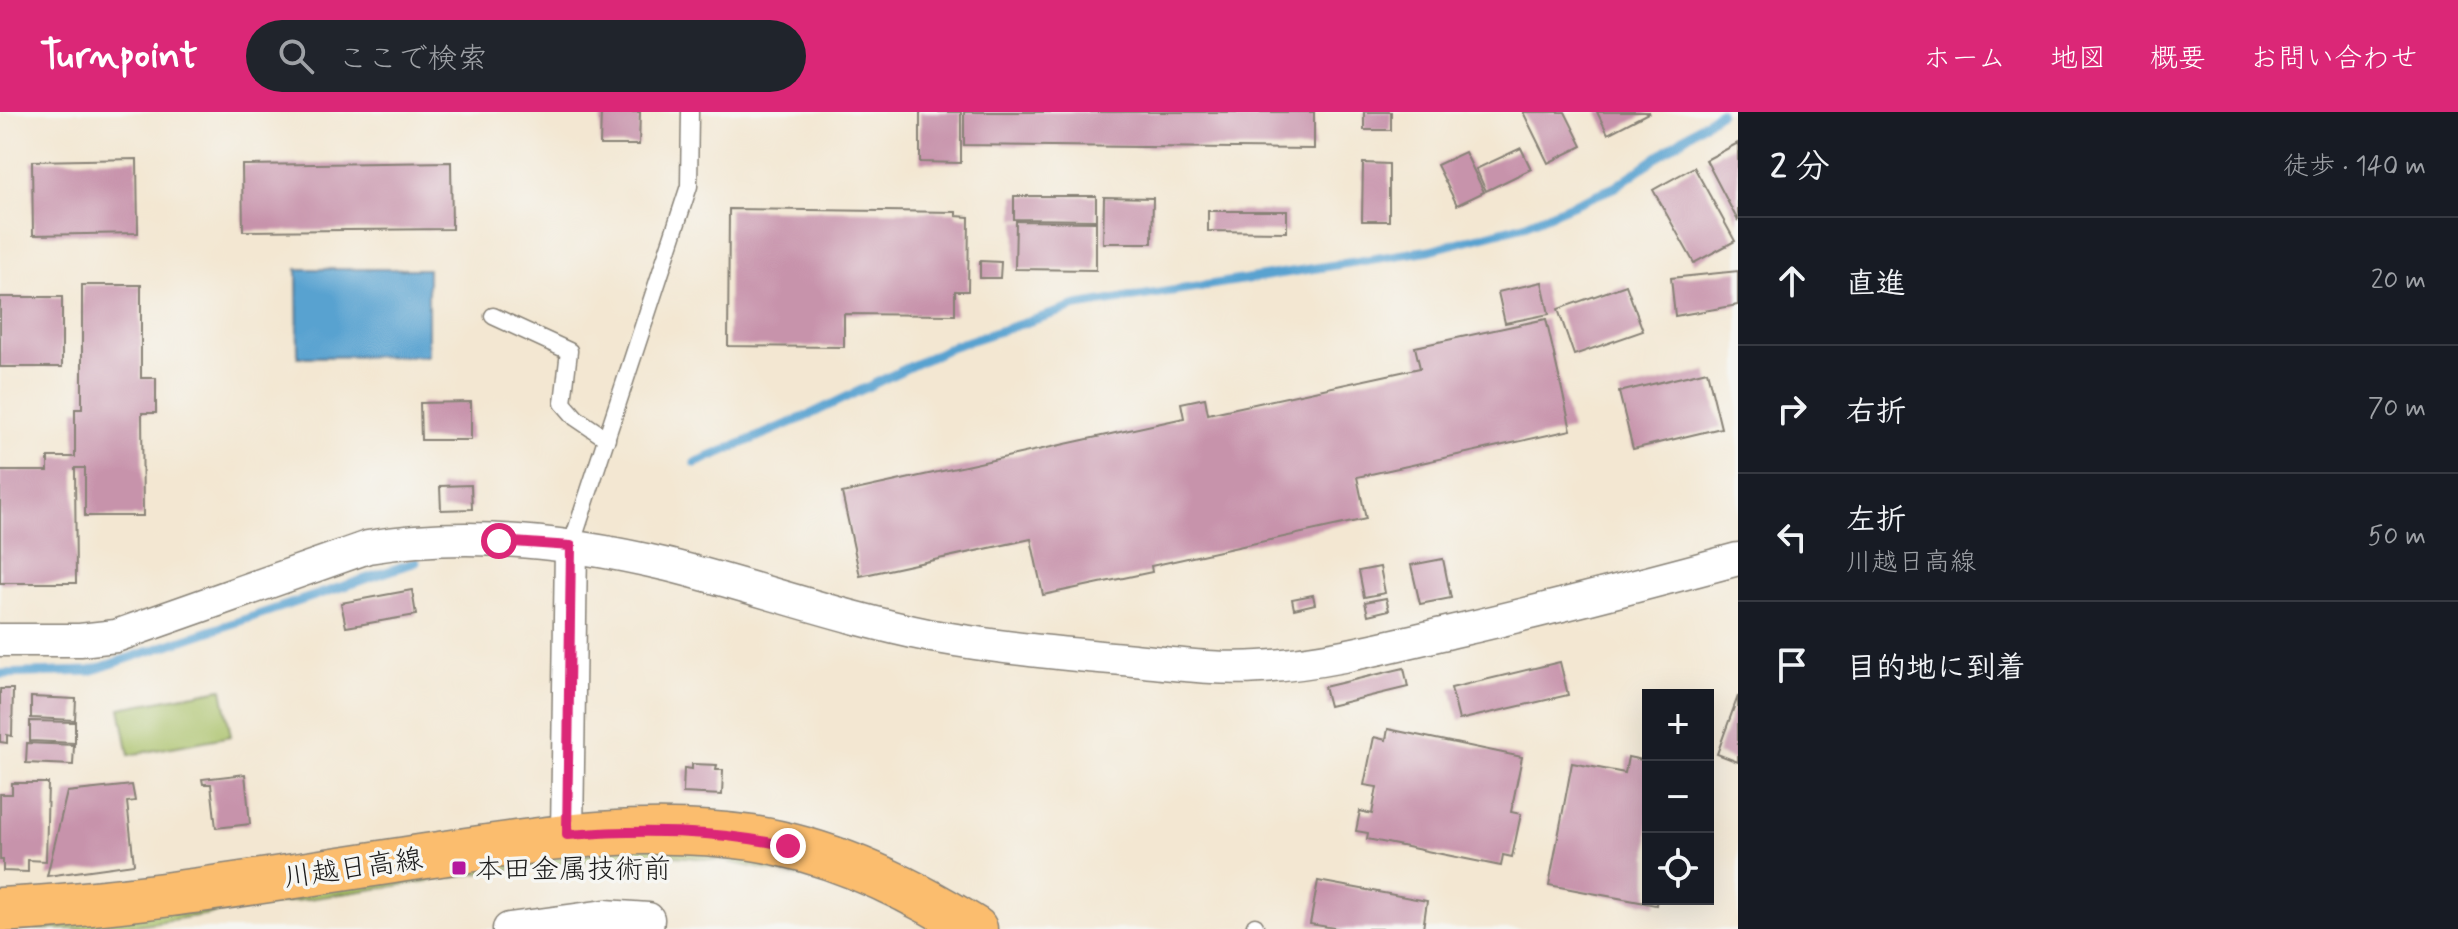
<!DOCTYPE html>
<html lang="ja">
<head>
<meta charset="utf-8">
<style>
	:root { --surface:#171b24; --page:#20242c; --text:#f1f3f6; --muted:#9ea1a6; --line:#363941; --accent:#db2777 }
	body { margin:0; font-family:Mynerve,"Klee One",sans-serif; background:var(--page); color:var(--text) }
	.controls { position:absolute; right:24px; bottom:24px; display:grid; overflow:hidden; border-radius:0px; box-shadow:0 8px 32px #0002 }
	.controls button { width:72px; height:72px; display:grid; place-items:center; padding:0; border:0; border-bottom:2px solid var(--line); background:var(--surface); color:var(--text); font:40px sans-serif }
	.stop { position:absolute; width:24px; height:24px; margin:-18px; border:6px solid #db2777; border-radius:50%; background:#fff }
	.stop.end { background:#db2777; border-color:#fff; box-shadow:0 2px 8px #0008 }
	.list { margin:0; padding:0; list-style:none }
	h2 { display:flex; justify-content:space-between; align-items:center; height:104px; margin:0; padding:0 32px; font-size:34px }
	h2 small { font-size:26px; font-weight:400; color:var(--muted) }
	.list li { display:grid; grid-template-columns:52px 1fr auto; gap:24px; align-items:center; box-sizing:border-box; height:128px; padding:0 32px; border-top:2px solid var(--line) }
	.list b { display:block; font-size:30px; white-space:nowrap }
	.list p { margin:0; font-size:26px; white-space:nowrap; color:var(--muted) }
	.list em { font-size:26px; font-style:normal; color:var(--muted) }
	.icon { flex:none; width:44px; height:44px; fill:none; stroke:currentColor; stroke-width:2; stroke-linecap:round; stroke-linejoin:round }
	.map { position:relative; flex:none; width:1738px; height:817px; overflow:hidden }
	header { display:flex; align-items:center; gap:48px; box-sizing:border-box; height:112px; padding:0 40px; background:var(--accent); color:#fff }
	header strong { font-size:38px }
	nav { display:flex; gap:44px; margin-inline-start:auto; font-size:28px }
	.search { width:560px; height:72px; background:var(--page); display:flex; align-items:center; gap:20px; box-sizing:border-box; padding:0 28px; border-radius:44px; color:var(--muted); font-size:30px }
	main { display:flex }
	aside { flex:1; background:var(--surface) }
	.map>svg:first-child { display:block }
	.green { fill:#a8c066; stroke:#626e41; stroke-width:2 }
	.water { fill:#59a2d0; stroke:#3a5f76; stroke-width:2 }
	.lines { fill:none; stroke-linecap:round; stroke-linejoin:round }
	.stream { stroke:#59a2d0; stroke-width:9 }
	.building { fill:#c793ab }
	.lane-casing { stroke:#888277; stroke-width:19 }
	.street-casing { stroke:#888277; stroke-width:35 }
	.primary-casing { stroke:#888277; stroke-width:47 }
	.lane { stroke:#fff; stroke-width:16 }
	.street { stroke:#fff; stroke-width:32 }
	.primary { stroke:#fbbd6e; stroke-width:44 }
	.route { stroke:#db2777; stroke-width:10 }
	.poi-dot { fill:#b5179e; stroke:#f6f6f2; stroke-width:3 }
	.labels { text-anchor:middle; stroke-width:7; stroke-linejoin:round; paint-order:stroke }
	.street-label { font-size:28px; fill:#1c1c1c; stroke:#f6f6f2 }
	.poi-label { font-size:28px; fill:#1c1c1c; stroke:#f6f6f2; text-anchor:start }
</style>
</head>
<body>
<header>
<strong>Turnpoint</strong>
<div class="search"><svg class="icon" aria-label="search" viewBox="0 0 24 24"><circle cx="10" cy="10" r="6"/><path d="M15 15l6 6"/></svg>ここで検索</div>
<nav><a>ホーム</a><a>地図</a><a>概要</a><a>お問い合わせ</a></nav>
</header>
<main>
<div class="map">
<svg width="1738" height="817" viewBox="0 0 1738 817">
	<rect width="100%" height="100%" fill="#f6f6f2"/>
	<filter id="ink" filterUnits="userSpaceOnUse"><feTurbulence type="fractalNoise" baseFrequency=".0125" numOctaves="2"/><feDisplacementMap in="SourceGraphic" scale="16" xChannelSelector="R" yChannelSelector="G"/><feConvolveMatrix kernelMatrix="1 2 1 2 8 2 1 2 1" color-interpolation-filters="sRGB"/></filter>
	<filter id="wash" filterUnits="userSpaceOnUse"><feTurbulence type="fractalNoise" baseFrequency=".006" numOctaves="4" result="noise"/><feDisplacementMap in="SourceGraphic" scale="32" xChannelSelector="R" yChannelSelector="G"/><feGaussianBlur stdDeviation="1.8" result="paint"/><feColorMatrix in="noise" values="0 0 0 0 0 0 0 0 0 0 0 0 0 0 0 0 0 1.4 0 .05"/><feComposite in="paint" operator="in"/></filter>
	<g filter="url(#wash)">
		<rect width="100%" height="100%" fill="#f3e7d2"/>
		<g class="green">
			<path d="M 222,577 L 231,624 L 129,643 L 120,596 Z"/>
			<path d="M 644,733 L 820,758 L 907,802 L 869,785 L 806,766 L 719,748 L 652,742 L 501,758 L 110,817 L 0,817 Z"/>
		</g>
		<path class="water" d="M 297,157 L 428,157 L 428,244 L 298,245 Z"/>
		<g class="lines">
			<g class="stream">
				<path d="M 695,351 L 807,304 L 953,234 L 1077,194 L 1430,138 L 1524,113 L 1615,75 L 1720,0"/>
				<path d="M 0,562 L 90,559 L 416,450"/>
			</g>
		</g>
		<g id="blocks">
			<g class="building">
				<path d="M 601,0 L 640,0 L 639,33 L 600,33 Z"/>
				<path d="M 920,0 L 961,0 L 961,51 L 920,50 Z"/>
				<path d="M 964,0 L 1314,0 L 1314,37 L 964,33 Z"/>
				<rect x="1364" y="0" width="27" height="18"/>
				<path d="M 1523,0 L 1565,0 L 1582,34 L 1548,51 Z"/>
				<path d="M 1597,0 L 1650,0 L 1608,22 Z"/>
				<path d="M 1738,31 L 1738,109 L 1706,48 Z"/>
				<path d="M 1521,36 L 1531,57 L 1486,79 L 1476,57 Z"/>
				<path d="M 1465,40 L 1484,80 L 1457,93 L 1437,53 Z"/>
				<path d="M 137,47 L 138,121 L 33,123 L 32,49 Z"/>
				<path d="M 451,50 L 452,117 L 243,119 L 242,53 Z"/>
				<path d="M 1363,51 L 1389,52 L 1389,109 L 1362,109 Z"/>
				<path d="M 1694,55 L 1735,129 L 1694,151 L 1653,78 Z"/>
				<path d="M 1014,84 L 1096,84 L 1096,108 L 1014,107 Z"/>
				<path d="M 1104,85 L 1153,86 L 1152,131 L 1103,131 Z"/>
				<path d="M 729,97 L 956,100 L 956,104 L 969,105 L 968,179 L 955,179 L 955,203 L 844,202 L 844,235 L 728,234 Z"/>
				<path d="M 1208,99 L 1287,99 L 1287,120 L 1208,119 Z"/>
				<path d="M 1016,109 L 1096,110 L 1096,158 L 1015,157 Z"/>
				<path d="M 980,149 L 1001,150 L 1000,166 L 980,166 Z"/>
				<path d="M 1738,159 L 1738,193 L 1675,204 L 1671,166 Z"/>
				<path d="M 1542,170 L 1549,202 L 1505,211 L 1498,180 Z"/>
				<path d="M 82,173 L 141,173 L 141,266 L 156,266 L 156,301 L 142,301 L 143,404 L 85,404 L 85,356 L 75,356 L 76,471 L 0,471 L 0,359 L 48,359 L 48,345 L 75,345 L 75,297 L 82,297 Z"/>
				<path d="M 1626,173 L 1643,219 L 1574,243 L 1558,197 Z"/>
				<rect x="0" y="185" width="62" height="70"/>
				<path d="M 1546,207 L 1571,318 L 1357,365 L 1366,407 L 1151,454 L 1152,460 L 1043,483 L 1031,427 L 860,464 L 842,381 L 1184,306 L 1181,291 L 1205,286 L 1208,302 L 1420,256 L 1415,235 Z"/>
				<path d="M 1707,259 L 1721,316 L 1633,337 L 1619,280 Z"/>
				<path d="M 471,290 L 471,328 L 421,328 L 420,291 Z"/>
				<path d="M 471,373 L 472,397 L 441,398 L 440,374 Z"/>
				<path d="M 1443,447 L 1451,486 L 1420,492 L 1411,453 Z"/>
				<path d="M 1380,455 L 1385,481 L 1364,485 L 1359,459 Z"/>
				<path d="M 412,478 L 416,503 L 346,515 L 341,491 Z"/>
				<path d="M 1313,483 L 1315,492 L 1294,497 L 1292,487 Z"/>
				<path d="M 1386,486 L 1389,498 L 1368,503 L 1365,490 Z"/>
				<path d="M 1560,550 L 1568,583 L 1459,608 L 1451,576 Z"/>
				<path d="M 1404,556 L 1408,575 L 1329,594 L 1324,575 Z"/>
				<path d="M 0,577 L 13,577 L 12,624 L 7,623 L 7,631 L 0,630 Z"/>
				<path d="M 1738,584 L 1738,650 L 1717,642 Z"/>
				<path d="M 31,585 L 76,587 L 75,608 L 31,606 Z"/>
				<path d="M 30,609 L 75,610 L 75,631 L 30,629 Z"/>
				<path d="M 1388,617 L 1522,645 L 1511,700 L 1521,702 L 1512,745 L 1503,743 L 1501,754 L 1367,727 L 1368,721 L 1356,719 L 1360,699 L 1372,702 L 1377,675 L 1364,673 L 1374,625 L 1386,628 Z"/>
				<path d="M 27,631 L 74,633 L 73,653 L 26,651 Z"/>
				<path d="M 1628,645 L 1648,649 L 1648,787 L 1657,787 L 1656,793 L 1549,773 L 1572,651 L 1625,661 Z"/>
				<path d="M 692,652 L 717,653 L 716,658 L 723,658 L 722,683 L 683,681 L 684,656 L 692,657 Z"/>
				<path d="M 245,662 L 250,712 L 216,716 L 211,672 L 203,672 L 202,667 Z"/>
				<path d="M 12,671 L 48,671 L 46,749 L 28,748 L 28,760 L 3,759 L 3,748 L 0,748 L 0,682 L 12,682 Z"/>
				<path d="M 132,673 L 135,689 L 127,690 L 134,752 L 47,764 L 67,680 Z"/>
				<path d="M 1318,769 L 1427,789 L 1423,817 L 1340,817 L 1310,812 Z"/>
			</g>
		</g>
	</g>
	<g filter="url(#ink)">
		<use href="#blocks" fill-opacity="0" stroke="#888277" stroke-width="2"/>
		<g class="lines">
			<defs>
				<g id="lane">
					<path d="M 493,204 L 569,239 L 563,291 L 576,306 L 607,327"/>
					<path d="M 571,434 L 689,74 L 690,0"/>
					<path d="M 1254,817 L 1255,814"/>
				</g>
				<g id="street">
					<path d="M 0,528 L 80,528 L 116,524 L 368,435 C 466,418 572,430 668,453 C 756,475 842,506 932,524 C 999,536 1066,542 1134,548 C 1175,552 1218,558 1260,555 C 1327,551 1394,533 1459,518 C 1553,496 1645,472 1738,447"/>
					<path d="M 567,723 L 571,434"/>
					<path d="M 509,817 L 605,804 L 648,807 L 647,817"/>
				</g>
				<path id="primary" d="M 0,798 C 145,791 289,764 433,743 C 540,727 644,710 752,726 C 831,738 908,775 975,817"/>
			</defs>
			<use href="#lane" class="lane-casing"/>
			<use href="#street" class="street-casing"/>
			<use href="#primary" class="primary-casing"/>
			<use href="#lane" class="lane"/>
			<use href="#street" class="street"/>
			<use href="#primary" class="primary"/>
		</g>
	</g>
	<g class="lines" filter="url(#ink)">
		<path class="route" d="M 499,429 L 571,434 L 567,723 C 642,717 714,718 788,734"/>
	</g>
	<rect class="poi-dot" x="451" y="748" width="16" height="16" rx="4"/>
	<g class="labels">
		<g class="street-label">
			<text transform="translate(353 755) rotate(-8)" y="10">川越日高線</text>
		</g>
		<g class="poi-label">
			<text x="475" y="766">本田金属技術前</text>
		</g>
	</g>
</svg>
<div class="controls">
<button>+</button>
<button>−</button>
<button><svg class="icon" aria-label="locate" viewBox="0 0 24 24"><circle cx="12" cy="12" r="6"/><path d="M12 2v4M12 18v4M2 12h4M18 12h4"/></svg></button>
</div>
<div class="stop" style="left:499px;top:429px"></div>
<div class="stop end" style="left:788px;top:734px"></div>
</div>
<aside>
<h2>2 分<small>徒歩 · 140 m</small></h2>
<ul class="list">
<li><svg class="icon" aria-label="ahead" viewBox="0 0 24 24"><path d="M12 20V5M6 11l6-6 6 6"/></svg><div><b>直進</b></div><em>20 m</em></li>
<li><svg class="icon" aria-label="right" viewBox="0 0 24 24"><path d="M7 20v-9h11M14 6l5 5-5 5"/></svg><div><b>右折</b></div><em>70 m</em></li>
<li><svg class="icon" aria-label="left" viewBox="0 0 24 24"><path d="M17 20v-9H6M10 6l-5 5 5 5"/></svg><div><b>左折</b><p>川越日高線</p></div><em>50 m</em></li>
<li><svg class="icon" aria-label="arrive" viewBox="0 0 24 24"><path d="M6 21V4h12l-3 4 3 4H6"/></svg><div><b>目的地に到着</b></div></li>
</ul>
</aside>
</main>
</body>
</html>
